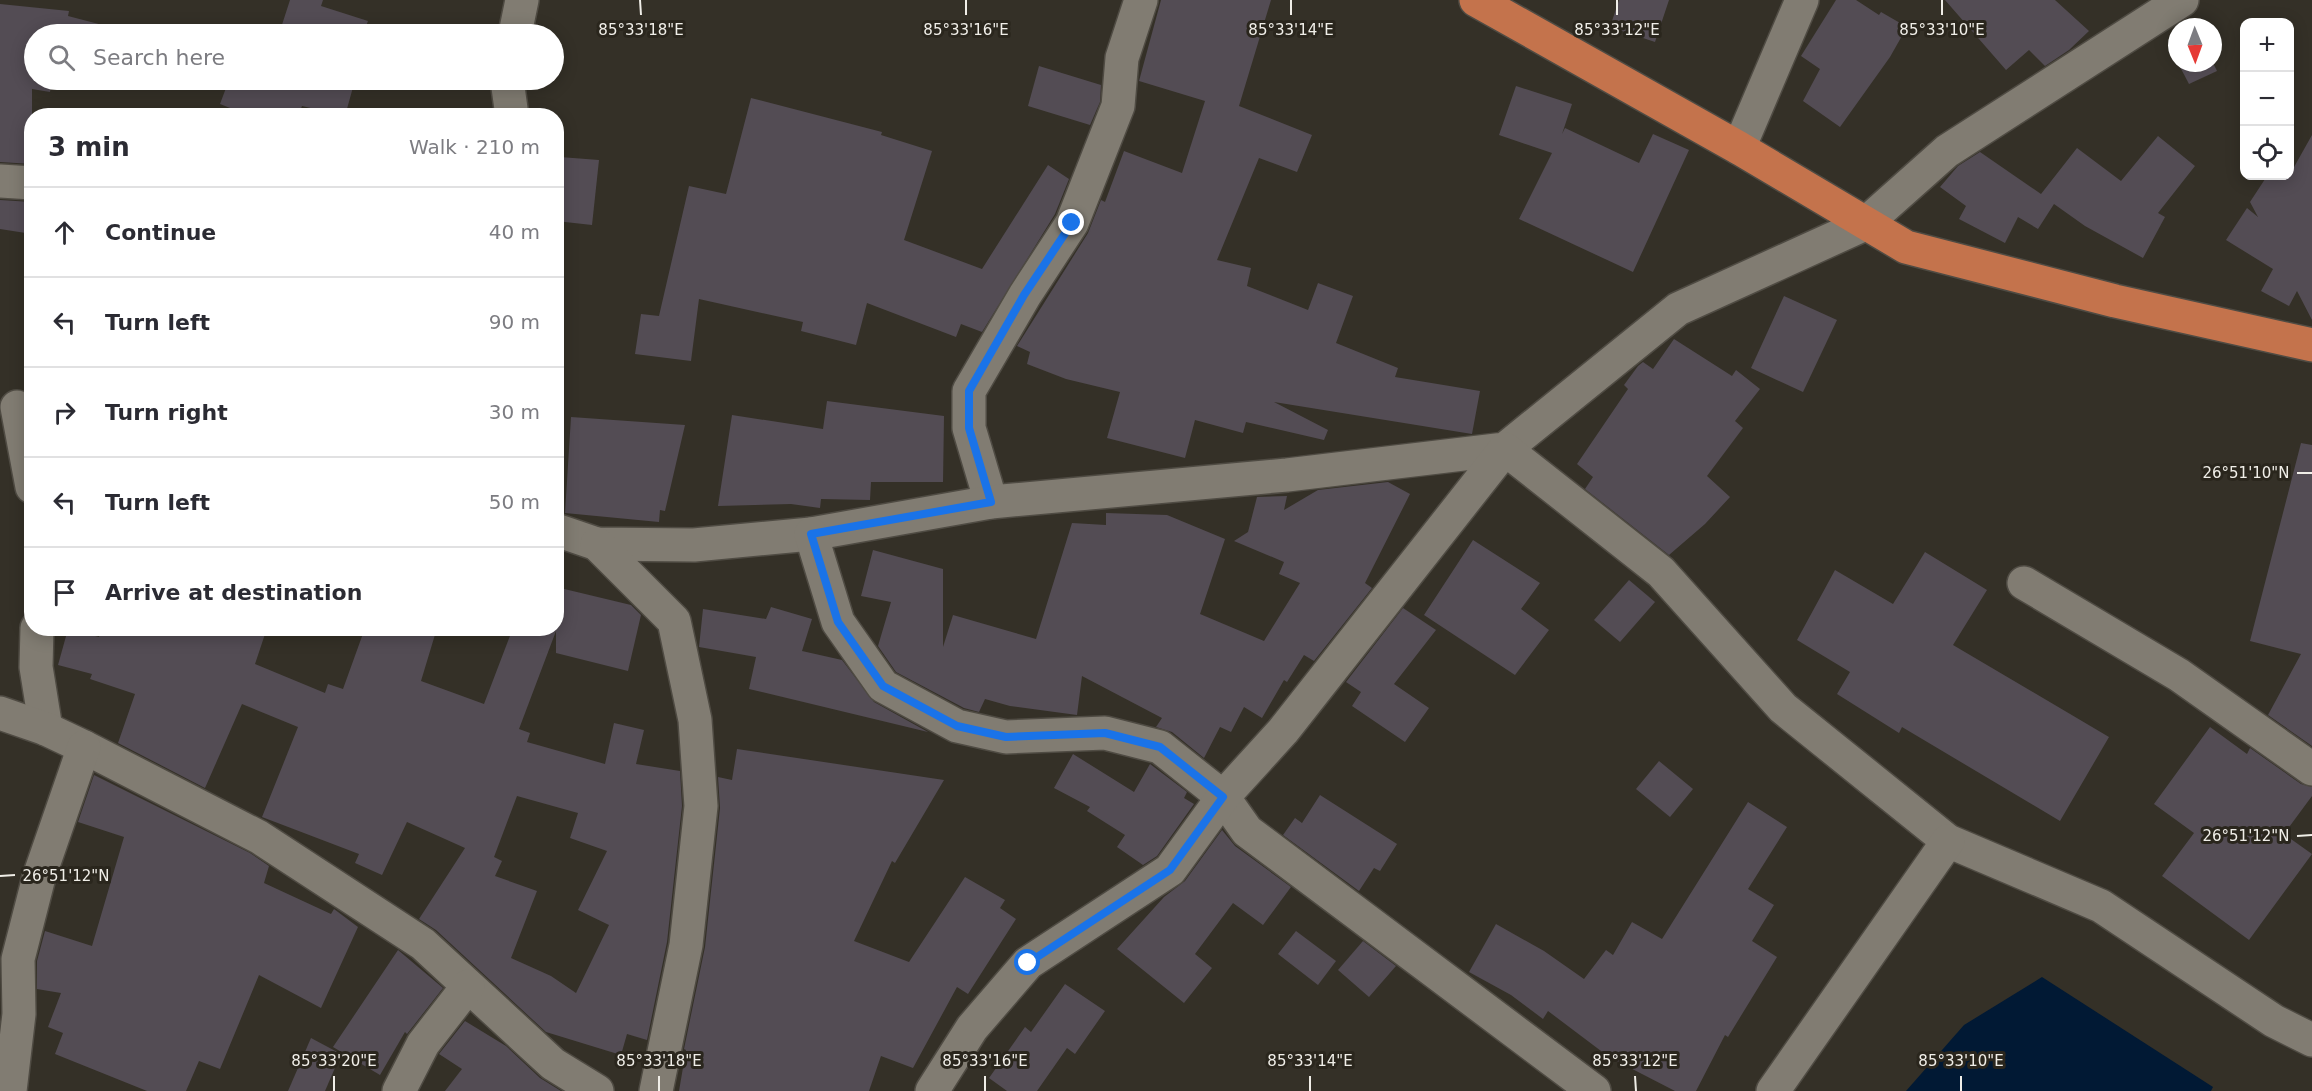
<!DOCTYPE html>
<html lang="en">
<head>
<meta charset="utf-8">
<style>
	:root { --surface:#fff; --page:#f2f2f3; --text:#2b2b33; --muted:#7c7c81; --line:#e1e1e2 }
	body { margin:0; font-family:"DejaVu Sans",sans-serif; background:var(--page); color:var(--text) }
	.controls { position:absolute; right:18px; top:18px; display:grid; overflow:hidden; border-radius:12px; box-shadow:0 3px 15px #0003 }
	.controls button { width:54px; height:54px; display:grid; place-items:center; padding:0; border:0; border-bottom:2px solid var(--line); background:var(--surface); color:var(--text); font:30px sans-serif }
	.compass { position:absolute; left:2168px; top:18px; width:54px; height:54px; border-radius:50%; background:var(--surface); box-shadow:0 3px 15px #0003; rotate:179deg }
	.stop { position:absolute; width:18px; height:18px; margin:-14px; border:4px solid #1a73e8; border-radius:50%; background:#fff }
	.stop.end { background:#1a73e8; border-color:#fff; box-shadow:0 2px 6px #0008 }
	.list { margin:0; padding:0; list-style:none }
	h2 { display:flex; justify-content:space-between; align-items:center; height:78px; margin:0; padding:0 24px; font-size:26px }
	h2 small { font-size:20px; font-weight:400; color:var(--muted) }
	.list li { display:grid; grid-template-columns:39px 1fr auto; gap:18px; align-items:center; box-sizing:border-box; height:90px; padding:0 24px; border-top:2px solid var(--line) }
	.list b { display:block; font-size:22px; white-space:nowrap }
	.list em { font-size:20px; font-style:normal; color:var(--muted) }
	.icon { flex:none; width:33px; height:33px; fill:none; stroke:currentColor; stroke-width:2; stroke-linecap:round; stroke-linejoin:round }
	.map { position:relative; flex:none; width:2312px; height:1091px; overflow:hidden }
	.search { position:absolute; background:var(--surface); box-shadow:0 3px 15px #0003; left:24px; top:24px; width:540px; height:66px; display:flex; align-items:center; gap:15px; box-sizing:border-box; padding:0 21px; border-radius:33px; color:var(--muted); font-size:22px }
	.panel { position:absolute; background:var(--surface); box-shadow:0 3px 15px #0003; left:24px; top:108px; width:540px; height:528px; border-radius:24px }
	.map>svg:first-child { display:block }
	.water { fill:#011934 }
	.building { fill:#534c54; fill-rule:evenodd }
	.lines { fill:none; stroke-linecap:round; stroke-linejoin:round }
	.minor-casing { stroke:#4f4b43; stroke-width:36 }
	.major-casing { stroke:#4f4b43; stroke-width:36 }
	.minor { stroke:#817c72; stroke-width:33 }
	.major { stroke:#c4734c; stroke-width:33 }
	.route { stroke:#1a73e8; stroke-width:8 }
	.ticks { fill:none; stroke:#f0eee8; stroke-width:2 }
	.ticks-label { font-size:15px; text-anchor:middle; fill:#f0eee8; stroke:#2a261d; stroke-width:6; stroke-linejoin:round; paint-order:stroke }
</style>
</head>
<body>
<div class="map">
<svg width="2312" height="1091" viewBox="0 0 2312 1091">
	<rect width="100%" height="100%" fill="#343027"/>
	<path class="water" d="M 2042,977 L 2213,1087 L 2211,1091 L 1906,1091 L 1964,1025 Z"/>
	<g class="building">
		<path d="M 290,0 L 323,0 L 321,6 L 368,21 L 363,34 L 279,34 Z"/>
		<path d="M 1161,0 L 1271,0 L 1239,106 L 1312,135 L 1297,172 L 1259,158 L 1217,260 L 1251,268 L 1247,286 L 1308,310 L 1318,283 L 1353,296 L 1336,343 L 1398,368 L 1395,377 L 1480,391 L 1472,434 L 1274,402 L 1328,430 L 1324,440 L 1246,422 L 1243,433 L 1195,420 L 1185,458 L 1107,438 L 1120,392 L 1066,379 L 1027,364 L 1030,352 L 1017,346 L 1088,233 L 1101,200 L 1105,202 L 1124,151 L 1182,173 L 1205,101 L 1139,81 Z"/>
		<path d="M 1619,0 L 1669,0 L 1655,42 L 1610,27 Z"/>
		<path d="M 1836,0 L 1856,0 L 1879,15 L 1881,12 L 1907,27 L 1890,57 L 1840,127 L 1803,101 L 1820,69 L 1801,56 Z"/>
		<path d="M 1945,0 L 2055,0 L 2089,31 L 2069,50 L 2045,66 L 2029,50 L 2006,70 Z"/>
		<path d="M 0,4 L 69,11 L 68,16 L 137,34 L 34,34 L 34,80 L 52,80 L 50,92 L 32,89 L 32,164 L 0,162 Z"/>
		<path d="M 2178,63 L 2213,63 L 2217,71 L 2189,84 Z"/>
		<path d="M 1039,66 L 1101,85 L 1100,102 L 1090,125 L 1028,106 Z"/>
		<path d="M 229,80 L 355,80 L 345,116 L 302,106 L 298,116 L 250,116 L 220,104 Z"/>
		<path d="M 1516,86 L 1572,104 L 1562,134 L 1565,128 L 1639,163 L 1653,134 L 1689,150 L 1633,272 L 1519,219 L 1552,153 L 1499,135 Z"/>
		<path d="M 751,98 L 882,132 L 881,135 L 932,151 L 904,240 L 982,269 L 1048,165 L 1069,179 L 1055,214 L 982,332 L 961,324 L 956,337 L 867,303 L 856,345 L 801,331 L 803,322 L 699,299 L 691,361 L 635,354 L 641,314 L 659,316 L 689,186 L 726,194 Z"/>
		<path d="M 2312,135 L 2312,320 L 2297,291 L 2289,306 L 2261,291 L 2273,269 L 2226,240 L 2247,208 L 2258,217 L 2250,202 L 2267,176 L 2289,176 Z"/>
		<path d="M 2158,136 L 2195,166 L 2158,213 L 2165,217 L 2143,258 L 2085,226 L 2054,204 L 2038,229 L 2018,217 L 2005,243 L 1959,219 L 1966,206 L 1940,187 L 1958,166 L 1980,152 L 2041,194 L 2077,148 L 2121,181 Z"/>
		<path d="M 560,157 L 599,160 L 592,225 L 556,221 Z"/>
		<path d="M 0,200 L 32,202 L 32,234 L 0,229 Z"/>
		<path d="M 1784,296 L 1837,320 L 1803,392 L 1751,368 Z"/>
		<path d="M 1674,339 L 1732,376 L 1736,370 L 1760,389 L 1735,421 L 1743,428 L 1707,476 L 1730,497 L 1705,524 L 1669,555 L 1585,489 L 1593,477 L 1577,464 L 1628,389 L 1624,385 L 1638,366 L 1643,362 L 1653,369 Z"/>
		<path d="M 827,401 L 944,416 L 943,482 L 871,482 L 870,500 L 821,499 L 820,508 L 791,504 L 718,506 L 732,415 L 823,429 Z"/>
		<path d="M 571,417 L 685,425 L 665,511 L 660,510 L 659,522 L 565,513 Z"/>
		<path d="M 2301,443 L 2312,445 L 2312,746 L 2268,715 L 2301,654 L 2250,641 Z"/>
		<path d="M 1388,482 L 1410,494 L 1365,583 L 1372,588 L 1314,661 L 1304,655 L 1287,682 L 1284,680 L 1262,718 L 1244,707 L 1231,732 L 1220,727 L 1204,758 L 1172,732 L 1156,727 L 1162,718 L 1082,676 L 1077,715 L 1010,706 L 985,699 L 979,712 L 964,708 L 896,672 L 878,646 L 891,602 L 861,596 L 873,550 L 943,569 L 943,647 L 953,615 L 1036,639 L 1072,523 L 1106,525 L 1106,513 L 1167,515 L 1225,539 L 1200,614 L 1264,641 L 1300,583 L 1279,574 L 1284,562 L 1234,541 L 1248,532 L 1257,497 L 1287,496 L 1284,510 L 1318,490 Z"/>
		<path d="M 1473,540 L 1540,583 L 1521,609 L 1549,630 L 1515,675 L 1424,615 Z"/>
		<path d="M 1925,552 L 1987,590 L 1953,645 L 2109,737 L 2060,821 L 1902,727 L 1899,733 L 1837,694 L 1850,672 L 1797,640 L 1835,570 L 1893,604 Z"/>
		<path d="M 1629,580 L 1655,602 L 1620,642 L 1594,620 Z"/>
		<path d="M 556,587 L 631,605 L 641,615 L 628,671 L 556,653 L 556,631 L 519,729 L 530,733 L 527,742 L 605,764 L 614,723 L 644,730 L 636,764 L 680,771 L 682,806 L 667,942 L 647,1040 L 627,1034 L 621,1055 L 546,1032 L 436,930 L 419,919 L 465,848 L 407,822 L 382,875 L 355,863 L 359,854 L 262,817 L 298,727 L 242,704 L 205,788 L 118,743 L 135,694 L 90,679 L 92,674 L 58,665 L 68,629 L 99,637 L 102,628 L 267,628 L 255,664 L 325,693 L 328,684 L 343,689 L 365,628 L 437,628 L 421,681 L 484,704 L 513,628 L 556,628 ZM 517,796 L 578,813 L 570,838 L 607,851 L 578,910 L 609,925 L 576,993 L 551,976 L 511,958 L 537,891 L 495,876 L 502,861 L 494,857 Z"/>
		<path d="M 771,607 L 812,619 L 802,651 L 842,660 L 874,702 L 928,732 L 749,689 L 756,657 L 699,647 L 703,609 L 766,619 Z"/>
		<path d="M 1403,608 L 1436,630 L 1394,684 L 1429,708 L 1405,742 L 1352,706 L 1361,692 L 1346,682 Z"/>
		<path d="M 2210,727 L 2247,754 L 2250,748 L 2301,784 L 2312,787 L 2312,796 L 2284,834 L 2312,854 L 2249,940 L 2162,876 L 2194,833 L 2154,804 Z"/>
		<path d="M 737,749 L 944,780 L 895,863 L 892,861 L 854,941 L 909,962 L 965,877 L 1005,900 L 1000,908 L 1016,919 L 968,994 L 957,987 L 913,1068 L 881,1056 L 869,1091 L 679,1091 L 686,1050 L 684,1049 L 705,947 L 720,808 L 718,777 L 732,780 Z"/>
		<path d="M 1073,754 L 1134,792 L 1150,764 L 1187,792 L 1184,798 L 1194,804 L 1157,856 L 1143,865 L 1117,847 L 1125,835 L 1087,811 L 1090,807 L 1054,788 Z"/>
		<path d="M 1659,761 L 1693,789 L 1670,817 L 1636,789 Z"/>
		<path d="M 94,775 L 250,853 L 269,866 L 264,883 L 331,914 L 334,909 L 358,927 L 321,1008 L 259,975 L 220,1069 L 199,1061 L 186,1091 L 147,1091 L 55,1054 L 63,1033 L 48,1027 L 61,993 L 37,989 L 37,961 L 45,931 L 92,946 L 124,837 L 78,822 Z"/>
		<path d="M 1320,795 L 1397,844 L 1380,871 L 1374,868 L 1359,891 L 1283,835 L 1295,818 L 1302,823 Z"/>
		<path d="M 1748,802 L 1787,827 L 1748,889 L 1774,905 L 1752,941 L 1777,957 L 1728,1037 L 1725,1035 L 1696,1091 L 1675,1091 L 1609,1057 L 1548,1011 L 1543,1019 L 1511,995 L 1469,972 L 1496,924 L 1544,951 L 1584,979 L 1606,950 L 1613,955 L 1632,922 L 1662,939 Z"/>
		<path d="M 1222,830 L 1235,846 L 1291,887 L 1263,925 L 1233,903 L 1195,954 L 1212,968 L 1184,1003 L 1117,949 L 1164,897 L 1185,881 Z"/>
		<path d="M 1296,931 L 1336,961 L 1318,985 L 1278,954 Z"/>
		<path d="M 1363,941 L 1396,966 L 1369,997 L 1338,970 Z"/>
		<path d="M 398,950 L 443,988 L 407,1034 L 405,1032 L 380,1075 L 333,1047 Z"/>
		<path d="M 1065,984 L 1105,1011 L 1075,1054 L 1067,1048 L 1037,1091 L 1007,1091 L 989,1078 L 1025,1027 L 1031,1032 Z"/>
		<path d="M 465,1021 L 506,1046 L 540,1078 L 561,1091 L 445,1091 L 462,1069 L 439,1054 Z"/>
		<path d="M 311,1038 L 341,1054 L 325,1091 L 288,1091 Z"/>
	</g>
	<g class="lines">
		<defs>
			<g id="minor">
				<path d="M 515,34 L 522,0"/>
				<path d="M 507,80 L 512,116"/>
				<path d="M 1739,148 L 1802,0"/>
				<path d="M 0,181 L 32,183"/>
				<path d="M 17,407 L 32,487"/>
				<path d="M 991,502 L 969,428 L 969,391 L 1025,295 L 1072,223 L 1118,106 L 1122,58 L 1141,0"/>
				<path d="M 556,530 L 597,544 L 694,545 L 811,534 L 991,502 L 1287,475 L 1505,449 L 1678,309 L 1865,224 L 1947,151 L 2182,0"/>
				<path d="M 811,534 L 838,622 L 883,686 L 957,726 L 1006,737 L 1105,733 L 1160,747 L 1223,797 L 1247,831 L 1594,1091"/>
				<path d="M 597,544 L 674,621 L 695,720 L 701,806 L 686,945 L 656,1091"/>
				<path d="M 2024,583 L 2179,675 L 2312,769"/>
				<path d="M 37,628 L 36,667 L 46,729"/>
				<path d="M 0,713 L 46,729 L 84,747 L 259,837 L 423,944 L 553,1064 L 597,1091"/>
				<path d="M 10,1091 L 19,1014 L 18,959 L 39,877 L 84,747"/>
				<path d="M 399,1091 L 423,1044 L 468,986"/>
				<path d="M 932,1091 L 972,1028 L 1028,963 L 1170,870 L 1223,797 L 1283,731 L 1505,449 L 1661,572 L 1783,708 L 1948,841 L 2101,906 L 2274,1021 L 2312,1040"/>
				<path d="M 1773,1091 L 1948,841"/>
			</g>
			<path id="major" d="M 1476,0 L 1739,148 L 1906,247 L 2115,301 L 2312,345"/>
		</defs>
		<use href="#minor" class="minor-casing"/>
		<use href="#major" class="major-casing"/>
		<use href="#minor" class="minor"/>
		<use href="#major" class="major"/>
	</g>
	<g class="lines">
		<path class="route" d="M 1028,963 L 1170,870 L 1223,797 L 1160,747 L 1105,733 L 1006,737 L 957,726 L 883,686 L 838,622 L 811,534 L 991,502 L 969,428 L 969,391 L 1024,295 L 1072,223"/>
	</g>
	<path class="ticks" d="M 640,0 L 641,15M 966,0 L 966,15M 1291,0 L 1291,15M 1617,0 L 1617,15M 1942,0 L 1942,15M 2297,473 L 2312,473M 2297,836 L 2312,835M 0,876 L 15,875M 334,1076 L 334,1091M 659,1076 L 659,1091M 985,1076 L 985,1091M 1310,1076 L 1310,1091M 1635,1076 L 1636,1091M 1961,1076 L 1961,1091"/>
	<g class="ticks-label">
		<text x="641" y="35">85°33'18"E</text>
		<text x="966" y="35">85°33'16"E</text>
		<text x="1291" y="35">85°33'14"E</text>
		<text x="1617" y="35">85°33'12"E</text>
		<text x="1942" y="35">85°33'10"E</text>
		<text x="2246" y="478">26°51'10"N</text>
		<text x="2246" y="841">26°51'12"N</text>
		<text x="66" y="881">26°51'12"N</text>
		<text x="334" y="1066">85°33'20"E</text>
		<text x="659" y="1066">85°33'18"E</text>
		<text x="985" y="1066">85°33'16"E</text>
		<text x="1310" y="1066">85°33'14"E</text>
		<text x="1635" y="1066">85°33'12"E</text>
		<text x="1961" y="1066">85°33'10"E</text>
	</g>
</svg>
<div class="controls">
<button>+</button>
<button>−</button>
<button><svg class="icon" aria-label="locate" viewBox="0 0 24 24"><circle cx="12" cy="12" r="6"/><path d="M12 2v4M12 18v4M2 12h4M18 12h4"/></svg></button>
</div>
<svg class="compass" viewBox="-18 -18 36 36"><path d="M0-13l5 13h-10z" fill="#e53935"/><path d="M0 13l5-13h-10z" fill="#7c7c81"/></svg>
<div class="stop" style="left:1028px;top:963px"></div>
<div class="stop end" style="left:1072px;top:223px"></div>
<div class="search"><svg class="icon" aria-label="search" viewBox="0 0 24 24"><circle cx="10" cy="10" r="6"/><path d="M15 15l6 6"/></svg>Search here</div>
<section class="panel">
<h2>3 min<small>Walk · 210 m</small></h2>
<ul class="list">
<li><svg class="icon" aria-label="ahead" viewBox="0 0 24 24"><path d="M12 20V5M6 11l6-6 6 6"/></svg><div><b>Continue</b></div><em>40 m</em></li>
<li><svg class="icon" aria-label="left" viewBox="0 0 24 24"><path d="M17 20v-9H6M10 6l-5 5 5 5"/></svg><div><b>Turn left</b></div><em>90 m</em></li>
<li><svg class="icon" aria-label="right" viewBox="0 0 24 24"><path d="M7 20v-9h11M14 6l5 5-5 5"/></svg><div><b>Turn right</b></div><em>30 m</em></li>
<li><svg class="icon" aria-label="left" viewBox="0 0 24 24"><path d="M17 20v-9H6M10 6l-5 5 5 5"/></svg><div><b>Turn left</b></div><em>50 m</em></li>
<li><svg class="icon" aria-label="arrive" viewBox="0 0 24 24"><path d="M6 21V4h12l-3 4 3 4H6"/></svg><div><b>Arrive at destination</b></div></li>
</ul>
</section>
</div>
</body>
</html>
